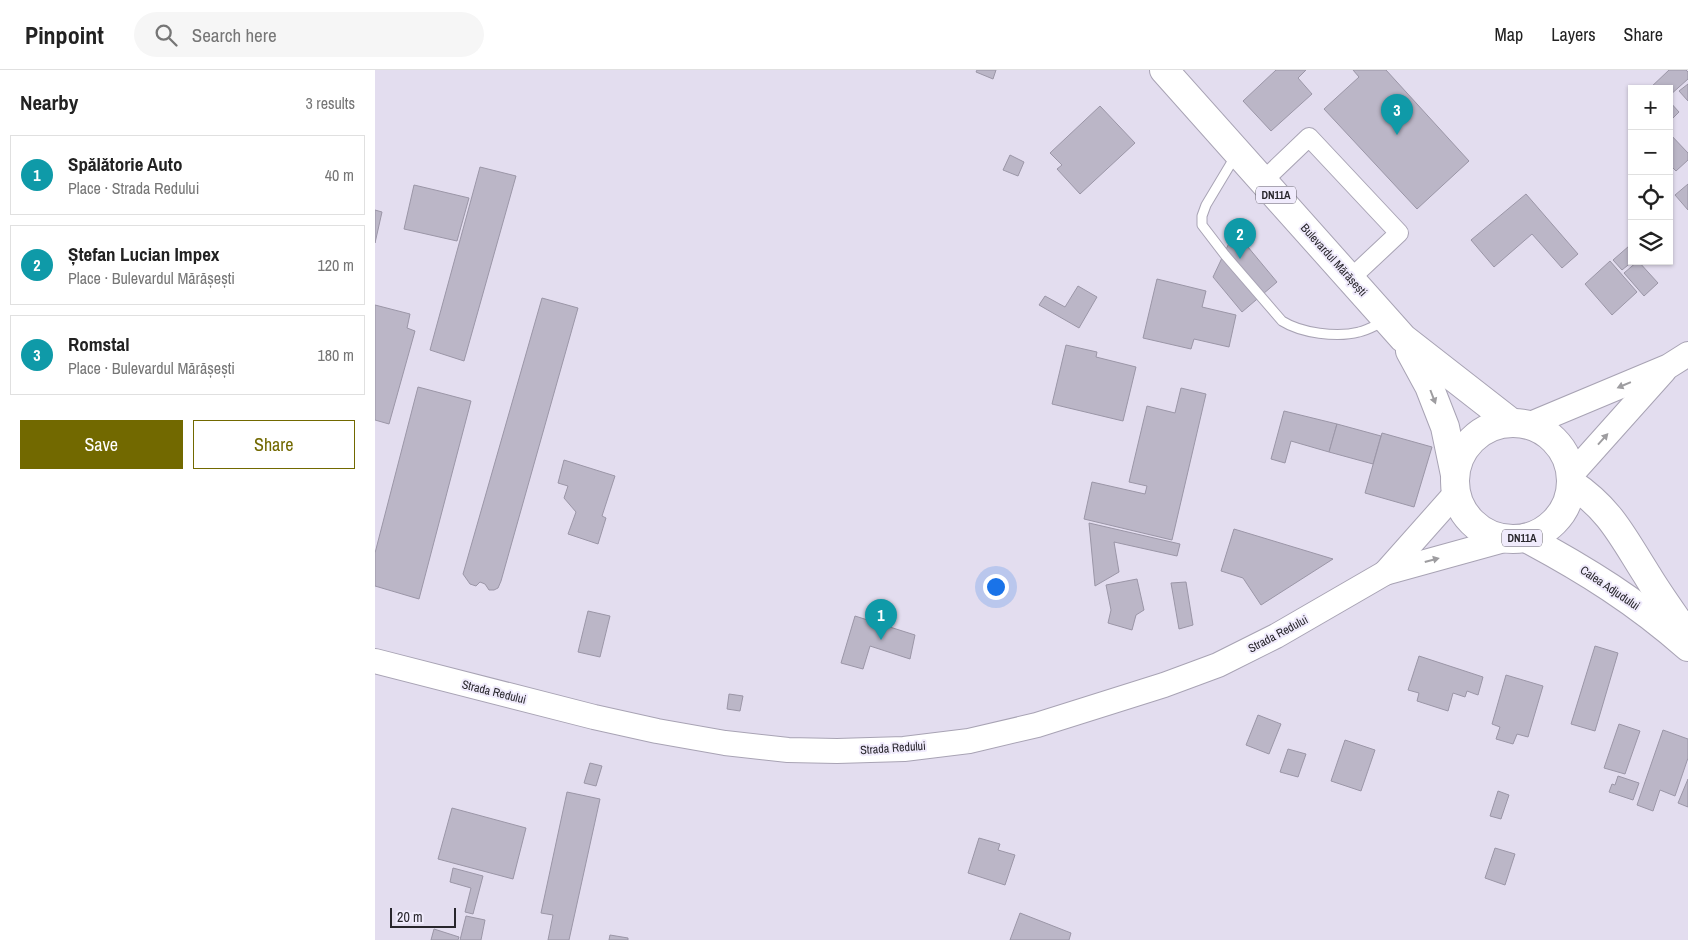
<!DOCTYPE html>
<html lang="en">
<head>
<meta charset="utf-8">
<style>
	:root { --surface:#fff; --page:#f6f6f6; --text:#222; --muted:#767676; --line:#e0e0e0; --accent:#726900 }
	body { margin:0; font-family:"Archivo Narrow",sans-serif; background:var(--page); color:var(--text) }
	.controls { position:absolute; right:15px; top:15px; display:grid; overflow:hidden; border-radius:0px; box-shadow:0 1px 4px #0004 }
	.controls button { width:45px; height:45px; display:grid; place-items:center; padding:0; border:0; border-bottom:1px solid var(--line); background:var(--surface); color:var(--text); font:25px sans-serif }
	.scale { position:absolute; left:15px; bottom:12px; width:66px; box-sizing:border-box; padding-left:5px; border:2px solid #28262c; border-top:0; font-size:14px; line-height:18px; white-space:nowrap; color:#28262c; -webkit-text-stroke:4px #f0ebfc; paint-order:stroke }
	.you { position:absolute; left:620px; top:516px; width:18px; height:18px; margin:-12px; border:4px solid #fff; border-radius:50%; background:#1a73e8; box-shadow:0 0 0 8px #1a73e833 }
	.badge { display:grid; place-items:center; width:32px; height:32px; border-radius:50%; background:var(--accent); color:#fff; font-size:16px; font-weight:700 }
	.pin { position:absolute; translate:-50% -41px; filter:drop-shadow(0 1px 2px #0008) }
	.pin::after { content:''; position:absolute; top:26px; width:18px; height:15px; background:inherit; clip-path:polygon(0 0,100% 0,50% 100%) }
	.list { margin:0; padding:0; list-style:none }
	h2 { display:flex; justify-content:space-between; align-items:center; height:65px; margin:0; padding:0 20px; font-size:21px }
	h2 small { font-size:16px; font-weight:400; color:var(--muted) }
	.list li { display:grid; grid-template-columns:32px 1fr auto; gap:15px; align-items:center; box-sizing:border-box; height:80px; margin:0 10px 10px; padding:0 10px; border:1px solid var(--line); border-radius:0px }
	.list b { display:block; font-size:19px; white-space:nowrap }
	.list p { margin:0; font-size:16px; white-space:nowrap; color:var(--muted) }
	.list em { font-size:16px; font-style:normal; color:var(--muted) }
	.actions { display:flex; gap:10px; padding:15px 20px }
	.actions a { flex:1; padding:11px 0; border:1px solid var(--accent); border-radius:0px; text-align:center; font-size:18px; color:var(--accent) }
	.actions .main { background:var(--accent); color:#fff }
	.icon { flex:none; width:28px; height:28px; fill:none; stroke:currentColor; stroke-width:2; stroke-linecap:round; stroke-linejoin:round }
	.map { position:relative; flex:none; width:1313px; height:870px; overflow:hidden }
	header { display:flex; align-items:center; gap:30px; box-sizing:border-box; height:70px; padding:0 25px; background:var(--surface); border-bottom:1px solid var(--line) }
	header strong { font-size:24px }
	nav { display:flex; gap:28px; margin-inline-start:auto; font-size:18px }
	.search { width:350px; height:45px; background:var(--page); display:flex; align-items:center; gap:12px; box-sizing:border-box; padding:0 18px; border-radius:28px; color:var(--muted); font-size:19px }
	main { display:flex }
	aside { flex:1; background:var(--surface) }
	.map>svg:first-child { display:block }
	.building { fill:#bbb6c7; stroke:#9b96a7 }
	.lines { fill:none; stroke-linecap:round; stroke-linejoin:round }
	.lane-casing { stroke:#a8a3b4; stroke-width:11 }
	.street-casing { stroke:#a8a3b4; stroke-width:20 }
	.secondary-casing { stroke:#a8a3b4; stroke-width:26 }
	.primary-casing { stroke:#a8a3b4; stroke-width:30 }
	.lane { stroke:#fff; stroke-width:9 }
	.street { stroke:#fff; stroke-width:18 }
	.secondary { stroke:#fff; stroke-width:24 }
	.primary { stroke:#fff; stroke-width:28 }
	.oneway { fill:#9e9da0 }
	.labels { text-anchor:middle; stroke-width:4; stroke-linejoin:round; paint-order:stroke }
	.shield { fill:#f0ebfc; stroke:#64616a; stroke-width:1 }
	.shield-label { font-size:11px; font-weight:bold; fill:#28262c }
	.street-label { font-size:12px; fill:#28262c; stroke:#f0ebfc }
</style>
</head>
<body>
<header>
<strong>Pinpoint</strong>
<div class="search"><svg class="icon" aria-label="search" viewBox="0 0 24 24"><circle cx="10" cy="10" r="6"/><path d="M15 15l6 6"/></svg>Search here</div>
<nav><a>Map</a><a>Layers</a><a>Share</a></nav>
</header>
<main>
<aside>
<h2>Nearby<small>3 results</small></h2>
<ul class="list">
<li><span class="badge" style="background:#0f9aa8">1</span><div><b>Spălătorie Auto</b><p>Place · Strada Redului</p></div><em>40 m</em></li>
<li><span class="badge" style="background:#0f9aa8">2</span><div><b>Ștefan Lucian Impex</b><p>Place · Bulevardul Mărășești</p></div><em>120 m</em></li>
<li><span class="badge" style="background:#0f9aa8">3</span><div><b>Romstal</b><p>Place · Bulevardul Mărășești</p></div><em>180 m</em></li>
</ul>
<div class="actions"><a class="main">Save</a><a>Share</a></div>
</aside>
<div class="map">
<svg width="1313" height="870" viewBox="0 0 1313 870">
	<rect width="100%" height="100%" fill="#e3ddef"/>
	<g class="building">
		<path d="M 602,0 L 621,0 L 618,9 L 601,2 Z"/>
		<path d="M 901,0 L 931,0 L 923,8 L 937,24 L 896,61 L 868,31 Z"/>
		<path d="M 978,0 L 1011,0 L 1094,91 L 1042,139 L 949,39 L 984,7 Z"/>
		<path d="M 1294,0 L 1311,0 L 1313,2 L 1313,9 L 1294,26 L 1294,19 L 1274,19 Z"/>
		<path d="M 1313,14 L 1313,31 L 1304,21 Z"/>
		<path d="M 1294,31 L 1304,42 L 1295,51 L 1294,50 Z"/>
		<path d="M 725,36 L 760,73 L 705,124 L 682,99 L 687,95 L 675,83 Z"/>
		<path d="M 1294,63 L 1313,83 L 1313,90 L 1301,101 L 1294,94 Z"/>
		<path d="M 635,85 L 649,92 L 643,106 L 628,100 Z"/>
		<path d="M 105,97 L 141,106 L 89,291 L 55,280 Z"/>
		<path d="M 1313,114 L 1313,140 L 1300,125 Z"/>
		<path d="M 39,115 L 94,128 L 82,171 L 29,159 Z"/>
		<path d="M 1151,124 L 1203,184 L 1187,198 L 1157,164 L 1119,197 L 1096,170 Z"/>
		<path d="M 0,140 L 7,142 L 0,173 Z"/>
		<path d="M 863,165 L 902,212 L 867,242 L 838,207 L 855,171 Z"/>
		<path d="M 1254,176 L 1257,180 L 1258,191 L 1247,200 L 1238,190 Z"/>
		<path d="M 1235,191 L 1262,222 L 1237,245 L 1210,214 Z"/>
		<path d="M 1263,191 L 1283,213 L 1269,226 L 1249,203 Z"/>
		<path d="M 782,209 L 831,221 L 827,237 L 861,245 L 854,277 L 819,269 L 816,279 L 768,268 Z"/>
		<path d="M 703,216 L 722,227 L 704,258 L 664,235 L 670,226 L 690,237 Z"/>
		<path d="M 167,228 L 203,238 L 126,511 L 123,518 L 119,520 L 114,520 L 110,514 L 105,512 L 101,516 L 95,514 L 88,504 Z"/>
		<path d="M 0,235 L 35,244 L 32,258 L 40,261 L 14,354 L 0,350 Z"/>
		<path d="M 691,275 L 722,282 L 721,287 L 761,297 L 748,351 L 677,334 Z"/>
		<path d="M 43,317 L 96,331 L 44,529 L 0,516 L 0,483 Z"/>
		<path d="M 806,318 L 831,324 L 797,470 L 709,449 L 717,412 L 770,424 L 772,416 L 754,412 L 772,336 L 800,343 Z"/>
		<path d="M 909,341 L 962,354 L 954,382 L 916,371 L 910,393 L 896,389 Z"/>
		<path d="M 962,354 L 1006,366 L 998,394 L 954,382 Z"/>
		<path d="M 1007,363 L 1057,377 L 1039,437 L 990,423 Z"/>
		<path d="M 189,390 L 240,406 L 227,446 L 231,448 L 223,474 L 193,464 L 201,442 L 189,428 L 193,416 L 183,413 Z"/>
		<path d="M 714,453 L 805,474 L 802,486 L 739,472 L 744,502 L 720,516 Z"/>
		<path d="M 859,459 L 958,489 L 886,535 L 868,508 L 846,501 Z"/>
		<path d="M 762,509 L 769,540 L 761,545 L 757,560 L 733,553 L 736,540 L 731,515 Z"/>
		<path d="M 811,512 L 818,555 L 804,559 L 796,513 Z"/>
		<path d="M 213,541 L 235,546 L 225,587 L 203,582 Z"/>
		<path d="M 480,546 L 540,565 L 535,589 L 495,576 L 488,599 L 466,593 Z"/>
		<path d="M 1220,576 L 1243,583 L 1220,661 L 1196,654 Z"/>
		<path d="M 1044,586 L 1108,607 L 1103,625 L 1092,621 L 1090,627 L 1078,623 L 1073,641 L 1042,631 L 1044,623 L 1033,620 Z"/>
		<path d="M 1131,605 L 1168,616 L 1153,667 L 1142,664 L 1138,674 L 1121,669 L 1125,657 L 1117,654 Z"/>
		<path d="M 354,624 L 368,626 L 365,641 L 352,639 Z"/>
		<path d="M 883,645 L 906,654 L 894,684 L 871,675 Z"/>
		<path d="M 1244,654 L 1265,661 L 1250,704 L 1229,698 Z"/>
		<path d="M 1288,660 L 1313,669 L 1313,688 L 1300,726 L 1285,720 L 1278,741 L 1262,735 Z"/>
		<path d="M 970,670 L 1000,680 L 986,721 L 956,711 Z"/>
		<path d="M 913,679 L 931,684 L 923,707 L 905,702 Z"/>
		<path d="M 215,693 L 227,696 L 221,716 L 209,713 Z"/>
		<path d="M 1243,706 L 1264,713 L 1258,730 L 1234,722 L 1237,714 L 1240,715 Z"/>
		<path d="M 1313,709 L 1313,737 L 1303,733 Z"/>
		<path d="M 1123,721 L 1134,725 L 1126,749 L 1115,746 Z"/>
		<path d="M 192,722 L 225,729 L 194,870 L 173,870 L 178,845 L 166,843 Z"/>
		<path d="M 77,738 L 151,758 L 138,809 L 63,789 Z"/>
		<path d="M 604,768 L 625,774 L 623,780 L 640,785 L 630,815 L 593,803 Z"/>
		<path d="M 1120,778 L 1140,784 L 1130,815 L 1110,808 Z"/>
		<path d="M 78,798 L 108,806 L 98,844 L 90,842 L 96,818 L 75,812 Z"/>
		<path d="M 645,843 L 696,863 L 694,870 L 635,870 Z"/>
		<path d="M 91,846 L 110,850 L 106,870 L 85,870 Z"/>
		<path d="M 59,859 L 84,867 L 83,870 L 56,870 Z"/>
		<path d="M 235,865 L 253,868 L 253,870 L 234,870 Z"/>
	</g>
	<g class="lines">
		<defs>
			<path id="lane" d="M 861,85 L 831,135 L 827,146 L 827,155 L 850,185 L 907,251 C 926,263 962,268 984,262 C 993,260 1001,255 1010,251"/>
			<path id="street" d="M 888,111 L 934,67 L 1024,163 L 975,209"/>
			<g id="secondary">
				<path d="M 1153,355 L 1294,296 L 1313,284"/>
				<path d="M 1196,405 L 1289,301"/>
				<path d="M 1010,503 L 1081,423"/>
				<path d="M 0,591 L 219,647 L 282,661 L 350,673 L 413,680 L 462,681 L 529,679 L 594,671 L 662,655 L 789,615 L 843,595 L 901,566 L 1010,503 L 1133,469"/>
			</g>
			<g id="primary">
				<path d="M 789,0 L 1028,268 L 1137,353"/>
				<path d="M 1035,281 L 1054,316 L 1070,357 L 1080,405"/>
				<circle cx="1138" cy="411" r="58"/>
				<path d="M 1196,413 C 1236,440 1247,466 1272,505 C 1284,525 1298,544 1311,563"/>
				<path d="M 1151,468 C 1211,500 1262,532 1313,577"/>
			</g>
		</defs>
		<use href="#lane" class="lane-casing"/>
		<use href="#street" class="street-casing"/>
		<use href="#secondary" class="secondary-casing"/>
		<use href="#primary" class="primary-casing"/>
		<use href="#lane" class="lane"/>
		<use href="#street" class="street"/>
		<use href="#secondary" class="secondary"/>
		<use href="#primary" class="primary"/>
	</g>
	<defs><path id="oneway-solid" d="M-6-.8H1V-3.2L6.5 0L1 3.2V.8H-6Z" transform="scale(1.25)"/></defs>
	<g class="oneway">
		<use href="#oneway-solid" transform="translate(1249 315) rotate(157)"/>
		<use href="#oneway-solid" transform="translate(1058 327) rotate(69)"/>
		<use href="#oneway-solid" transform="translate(1228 369) rotate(-48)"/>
		<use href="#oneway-solid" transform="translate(1057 490) rotate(-15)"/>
	</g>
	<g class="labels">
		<g class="shield">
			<rect x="881" y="116.5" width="40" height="17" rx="4"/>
			<rect x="1127" y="459.5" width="40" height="17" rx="4"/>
		</g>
		<g class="shield-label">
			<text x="901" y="129">DN11A</text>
			<text x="1147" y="472">DN11A</text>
		</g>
		<g class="street-label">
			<text transform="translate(959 190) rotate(48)" y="4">Bulevardul Mărășești</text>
			<text transform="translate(1235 518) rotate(34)" y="4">Calea Adjudului</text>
			<text transform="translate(903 564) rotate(-28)" y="4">Strada Redului</text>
			<text transform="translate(119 622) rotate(14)" y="4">Strada Redului</text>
			<text transform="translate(518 678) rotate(-4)" y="4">Strada Redului</text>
		</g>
	</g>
</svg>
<div class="controls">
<button>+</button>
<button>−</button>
<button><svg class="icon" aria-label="locate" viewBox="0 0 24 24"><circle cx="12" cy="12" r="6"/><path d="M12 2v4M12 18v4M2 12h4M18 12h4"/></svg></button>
<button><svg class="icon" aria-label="layers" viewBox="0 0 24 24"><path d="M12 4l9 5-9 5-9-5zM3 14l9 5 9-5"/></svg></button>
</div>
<div class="scale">20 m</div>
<div class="you"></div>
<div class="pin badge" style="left:506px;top:570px;background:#0f9aa8">1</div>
<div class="pin badge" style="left:865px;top:189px;background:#0f9aa8">2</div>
<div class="pin badge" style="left:1022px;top:65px;background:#0f9aa8">3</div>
</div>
</main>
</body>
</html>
